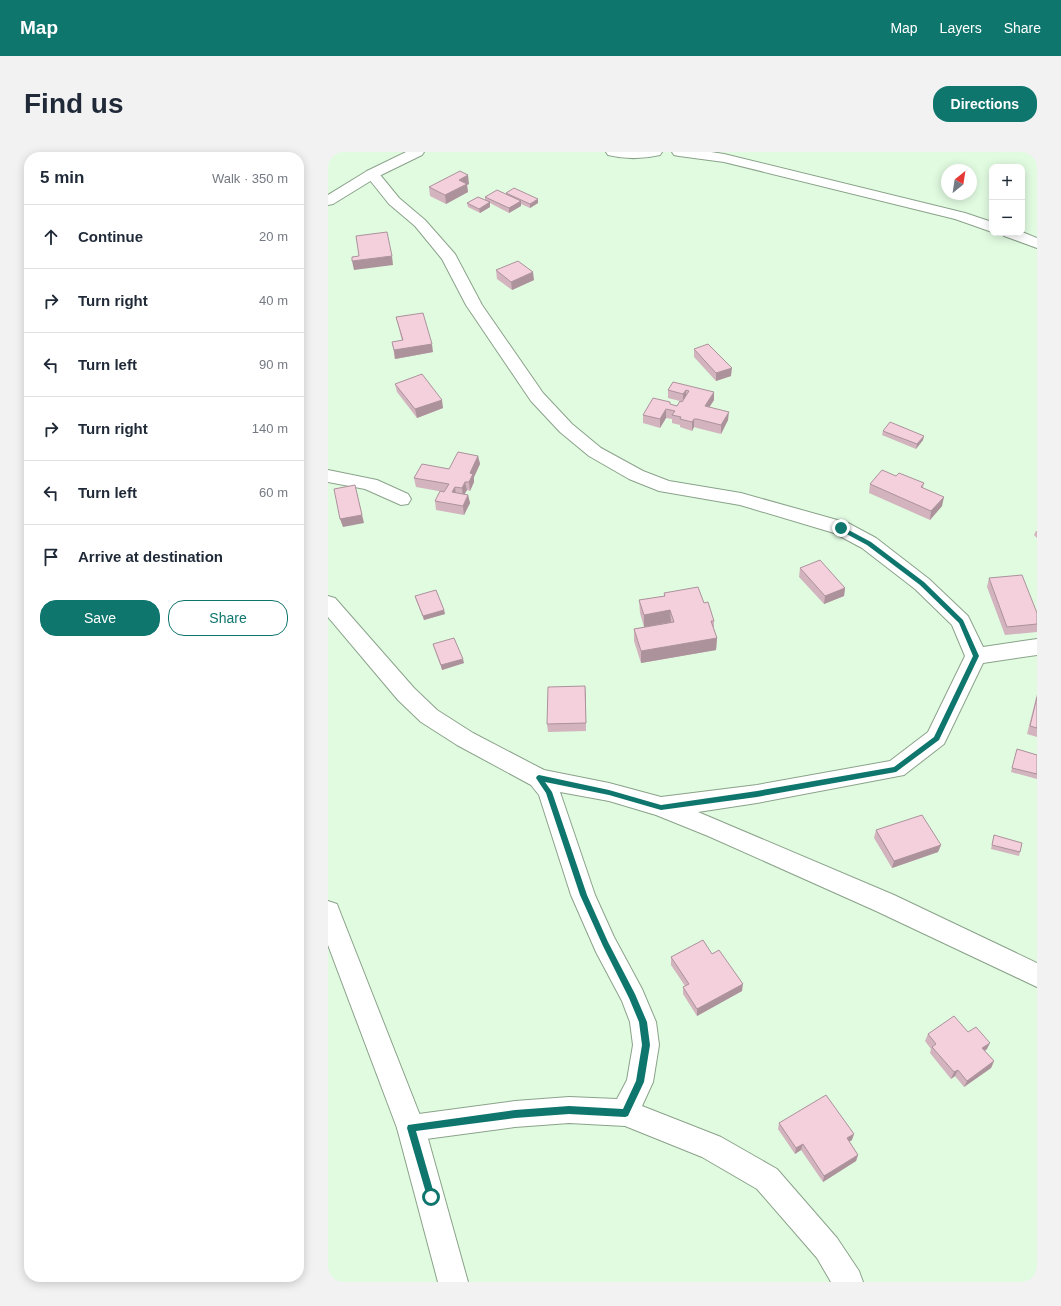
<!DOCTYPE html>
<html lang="en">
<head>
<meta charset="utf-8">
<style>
	:root { --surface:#fff; --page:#f2f2f3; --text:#1f2937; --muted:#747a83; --line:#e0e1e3; --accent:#0f766e }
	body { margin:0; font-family:Helvetica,sans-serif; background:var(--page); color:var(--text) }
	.controls { position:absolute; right:12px; top:12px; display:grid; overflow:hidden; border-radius:8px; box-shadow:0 2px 10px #0003 }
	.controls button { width:36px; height:36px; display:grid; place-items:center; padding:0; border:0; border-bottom:1px solid var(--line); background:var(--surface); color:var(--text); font:20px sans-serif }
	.compass { position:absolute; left:613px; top:12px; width:36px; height:36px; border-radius:50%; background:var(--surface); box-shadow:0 2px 10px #0003; rotate:30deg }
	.stop { position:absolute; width:12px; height:12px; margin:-9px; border:3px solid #0f766e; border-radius:50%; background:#fff }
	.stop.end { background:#0f766e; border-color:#fff; box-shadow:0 1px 4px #0008 }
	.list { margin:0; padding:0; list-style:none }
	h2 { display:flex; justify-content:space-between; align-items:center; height:52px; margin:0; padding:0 16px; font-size:17px }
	h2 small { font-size:13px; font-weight:400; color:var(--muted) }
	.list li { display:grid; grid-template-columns:26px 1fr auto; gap:12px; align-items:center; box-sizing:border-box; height:64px; padding:0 16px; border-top:1px solid var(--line) }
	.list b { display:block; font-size:15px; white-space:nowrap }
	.list em { font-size:13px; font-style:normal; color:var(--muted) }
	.actions { display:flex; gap:8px; padding:12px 16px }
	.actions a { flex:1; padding:9px 0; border:1px solid var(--accent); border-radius:16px; text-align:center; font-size:14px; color:var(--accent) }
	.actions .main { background:var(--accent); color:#fff }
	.icon { flex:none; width:22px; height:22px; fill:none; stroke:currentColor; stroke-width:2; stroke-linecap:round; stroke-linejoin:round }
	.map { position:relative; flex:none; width:709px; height:1130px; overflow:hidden; border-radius:16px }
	header { display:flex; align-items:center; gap:24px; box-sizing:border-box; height:56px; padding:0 20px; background:var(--accent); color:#fff }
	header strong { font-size:19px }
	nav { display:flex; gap:22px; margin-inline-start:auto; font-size:14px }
	.intro { display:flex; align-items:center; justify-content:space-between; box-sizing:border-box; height:96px; padding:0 24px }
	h1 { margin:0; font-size:28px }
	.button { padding:10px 18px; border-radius:16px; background:var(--accent); color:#fff; font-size:14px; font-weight:700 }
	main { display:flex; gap:24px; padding:0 24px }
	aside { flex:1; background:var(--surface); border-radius:16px; box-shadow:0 2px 10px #0003 }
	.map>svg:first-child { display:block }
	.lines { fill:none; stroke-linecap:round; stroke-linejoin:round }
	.street-casing { stroke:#8aa28a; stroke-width:2 }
	.primary-casing { stroke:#8aa28a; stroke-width:2 }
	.street { fill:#fff; fill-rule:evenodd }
	.primary { fill:#fff; fill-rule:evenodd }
	.wall { fill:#d2b3be }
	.shaded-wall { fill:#ab929b }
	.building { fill:#f4d0dd; stroke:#ab929b }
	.route { fill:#0f766e }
</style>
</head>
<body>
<header>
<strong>Map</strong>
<nav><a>Map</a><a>Layers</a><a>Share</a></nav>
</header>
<div class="intro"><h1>Find us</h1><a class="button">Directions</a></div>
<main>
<aside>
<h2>5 min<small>Walk · 350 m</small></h2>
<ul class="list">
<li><svg class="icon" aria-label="ahead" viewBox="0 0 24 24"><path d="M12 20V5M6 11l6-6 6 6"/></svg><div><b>Continue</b></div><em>20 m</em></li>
<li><svg class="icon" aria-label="right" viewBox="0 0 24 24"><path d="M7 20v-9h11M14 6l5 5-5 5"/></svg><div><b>Turn right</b></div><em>40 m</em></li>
<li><svg class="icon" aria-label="left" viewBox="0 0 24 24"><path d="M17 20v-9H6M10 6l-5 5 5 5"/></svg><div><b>Turn left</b></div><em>90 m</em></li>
<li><svg class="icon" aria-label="right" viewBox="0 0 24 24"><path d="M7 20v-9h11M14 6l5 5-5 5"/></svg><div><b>Turn right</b></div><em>140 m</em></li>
<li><svg class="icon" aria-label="left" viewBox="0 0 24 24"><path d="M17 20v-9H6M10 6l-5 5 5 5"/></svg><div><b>Turn left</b></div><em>60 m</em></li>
<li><svg class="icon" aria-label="arrive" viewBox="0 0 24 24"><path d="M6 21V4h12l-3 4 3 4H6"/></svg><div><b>Arrive at destination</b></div></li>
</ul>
<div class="actions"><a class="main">Save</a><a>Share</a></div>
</aside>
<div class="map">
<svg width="709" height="1130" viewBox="0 0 709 1130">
	<rect width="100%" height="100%" fill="#e1fbe1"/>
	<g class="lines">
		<defs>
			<g id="street">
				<path d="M 278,0 L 334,0 L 332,3 C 315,7 296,7 280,3 Z"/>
				<path d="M 344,0 L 383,0 L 396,2 L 637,61 L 664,70 L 664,80 L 627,67 L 396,10 L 351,4 L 346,3 Z"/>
				<path d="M 44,18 L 49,19 L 71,46 L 97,68 L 127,102 L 154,153 L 215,241 L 244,272 L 273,296 L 315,319 L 341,329 L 413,341 L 520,371 L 548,386 L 601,427 L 640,464 L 655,495 L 709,487 L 709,503 L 655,511 L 616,592 L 576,623 L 429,651 L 370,660 L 566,743 L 709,811 L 709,835 L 548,759 L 380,684 L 328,663 L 281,649 L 232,640 L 267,743 L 286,785 L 314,837 L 328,870 L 331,893 L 325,930 L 314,954 L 393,985 L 449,1017 L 509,1086 L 531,1119 L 535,1130 L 503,1130 L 489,1106 L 429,1037 L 374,1005 L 297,974 L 241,971 L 187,975 L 83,989 L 73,986 L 69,976 L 73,966 L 83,963 L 187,949 L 241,945 L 289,947 L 299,928 L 305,893 L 302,870 L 294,849 L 268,800 L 243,743 L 211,643 L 203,633 L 129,593 L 93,570 L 70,548 L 0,465 L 0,444 L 7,446 L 86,536 L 109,558 L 145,581 L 216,618 L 281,631 L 333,645 L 429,633 L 562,609 L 600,580 L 637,504 L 624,473 L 587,437 L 534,396 L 506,381 L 412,353 L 331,339 L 301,327 L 261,304 L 232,280 L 203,249 L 138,153 L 114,107 L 87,74 L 61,52 L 37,22 L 39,19 Z"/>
				<path d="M 694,80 L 709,86 L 709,96 L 676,84 L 673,81 Z"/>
				<path d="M 0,318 L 49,328 L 80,342 L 83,347 L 80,352 L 73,353 L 37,337 L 0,330 Z"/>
			</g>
			<g id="primary">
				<path d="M 78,0 L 96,0 L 94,3 L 49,25 L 5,52 L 0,53 L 0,43 L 39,19 Z"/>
				<path d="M 0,749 L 9,752 L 12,760 L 97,976 L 140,1130 L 110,1130 L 69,976 L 0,793 Z"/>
			</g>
		</defs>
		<use href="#street" class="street-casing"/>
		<use href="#primary" class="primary-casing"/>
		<use href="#street" class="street"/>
		<use href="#primary" class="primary"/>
	</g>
	<g class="wall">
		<path d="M 141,32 L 139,33 L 140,40 L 118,52 L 102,44 L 101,35 Z"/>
		<path d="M 178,41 L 210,51 L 202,56 L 193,52 L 193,54 L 181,61 L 162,51 L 162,55 L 152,61 L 140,55 L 139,51 L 157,48 L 157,45 L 178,43 Z"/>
		<path d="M 168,118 L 206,128 L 184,138 L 169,127 Z"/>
		<path d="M 68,165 L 105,200 L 67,207 L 64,190 L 74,189 Z"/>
		<path d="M 366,197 L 403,224 L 388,229 L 366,205 Z"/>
		<path d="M 345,230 L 386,248 L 381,255 L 400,268 L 393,282 L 369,276 L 366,275 L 364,279 L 352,275 L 352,273 L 344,271 L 344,267 L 338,266 L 332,276 L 315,271 L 315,263 L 342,250 L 342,252 L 349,254 L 352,249 L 340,246 L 340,238 Z"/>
		<path d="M 67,232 L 115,256 L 89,266 L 69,240 Z"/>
		<path d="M 555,279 L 595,288 L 588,297 L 554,283 Z"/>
		<path d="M 150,304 L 152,312 L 146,325 L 146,330 L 142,339 L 139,338 L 136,342 L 140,343 L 142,351 L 136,363 L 108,358 L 107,349 L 116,340 L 88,335 L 86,326 L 121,317 Z"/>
		<path d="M 568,324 L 596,331 L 595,336 L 614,354 L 602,368 L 541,341 L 542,332 Z"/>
		<path d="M 708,379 L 709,379 L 709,386 L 706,383 Z"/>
		<path d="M 472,416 L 517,436 L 516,444 L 496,452 L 471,425 Z"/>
		<path d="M 661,426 L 709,461 L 709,480 L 677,483 L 659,435 Z"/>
		<path d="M 336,441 L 376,451 L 386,469 L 386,479 L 389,486 L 388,498 L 313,511 L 306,489 L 306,477 L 316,475 L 312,461 L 311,448 L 336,444 Z"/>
		<path d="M 87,444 L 116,458 L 117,462 L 96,468 L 88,448 Z"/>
		<path d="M 105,492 L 136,511 L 114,518 L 106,496 Z"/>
		<path d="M 258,542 L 258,579 L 220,580 L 219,572 Z"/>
		<path d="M 709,542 L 709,585 L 699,582 Z"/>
		<path d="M 689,597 L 709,603 L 709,627 L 683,620 Z"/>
		<path d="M 548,678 L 613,693 L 610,700 L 564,716 L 546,686 Z"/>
		<path d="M 666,683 L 692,700 L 691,704 L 663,697 Z"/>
		<path d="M 384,802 L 414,839 L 369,864 L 355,842 L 355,835 L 357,834 L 343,813 L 343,805 Z"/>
		<path d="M 640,880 L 659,897 L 657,899 L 666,909 L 663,916 L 636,935 L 627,924 L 623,927 L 602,901 L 603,897 L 597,889 L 600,882 Z"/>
		<path d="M 451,971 L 524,988 L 521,990 L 530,1003 L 528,1009 L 495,1030 L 473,998 L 467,1002 L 450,977 Z"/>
	</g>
	<g class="shaded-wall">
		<path d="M 140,23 L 141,32 L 139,33 L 140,40 L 118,52 L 117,43 L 131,28 Z"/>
		<path d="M 210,47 L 210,51 L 202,56 L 202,52 Z"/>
		<path d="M 193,49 L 193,54 L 181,61 L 181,56 Z"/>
		<path d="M 162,50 L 162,55 L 152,61 L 151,57 Z"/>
		<path d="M 64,104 L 65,113 L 26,118 L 24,109 Z"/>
		<path d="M 205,120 L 206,128 L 184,138 L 183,130 Z"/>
		<path d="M 104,192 L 105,200 L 67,207 L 66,198 Z"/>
		<path d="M 404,216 L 403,224 L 388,229 L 388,221 Z"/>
		<path d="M 358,238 L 358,247 L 355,250 L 355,242 Z"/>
		<path d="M 386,240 L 386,248 L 377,262 L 377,254 Z"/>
		<path d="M 114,248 L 115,256 L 89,266 L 87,257 Z"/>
		<path d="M 338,257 L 338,266 L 332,276 L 332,267 Z"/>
		<path d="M 401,260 L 400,268 L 393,282 L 393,273 Z"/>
		<path d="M 366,267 L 366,275 L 364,279 L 364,270 Z"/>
		<path d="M 596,284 L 595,288 L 588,297 L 589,292 Z"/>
		<path d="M 150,304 L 152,312 L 146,325 L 146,330 L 142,339 L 141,330 L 142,321 Z"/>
		<path d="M 137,330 L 139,338 L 135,345 L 134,336 Z"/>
		<path d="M 27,333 L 36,371 L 15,375 L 12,367 Z"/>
		<path d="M 127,335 L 128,344 L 124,340 Z"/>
		<path d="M 140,343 L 142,351 L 136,363 L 135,354 Z"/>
		<path d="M 616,345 L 614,354 L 602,368 L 603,359 Z"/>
		<path d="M 517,436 L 516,444 L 496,452 L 497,444 Z"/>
		<path d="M 116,458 L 117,462 L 96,468 L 95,464 Z"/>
		<path d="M 342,458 L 343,470 L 316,475 L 316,463 Z"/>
		<path d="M 389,486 L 388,498 L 313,511 L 313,499 Z"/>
		<path d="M 135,507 L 136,511 L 114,518 L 113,513 Z"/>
		<path d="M 257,534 L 258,542 L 258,579 L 258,571 Z"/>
		<path d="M 613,693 L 610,700 L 564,716 L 566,709 Z"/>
		<path d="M 415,832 L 414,839 L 369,864 L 369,857 Z"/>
		<path d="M 662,891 L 659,897 L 651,903 L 654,896 Z"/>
		<path d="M 666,909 L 663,916 L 636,935 L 639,929 Z"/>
		<path d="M 630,918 L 627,924 L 623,927 L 626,920 Z"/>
		<path d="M 526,982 L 524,988 L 517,992 L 519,986 Z"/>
		<path d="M 475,992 L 473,998 L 467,1002 L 468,996 Z"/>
		<path d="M 530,1003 L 528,1009 L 495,1030 L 496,1024 Z"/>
	</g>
	<g class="building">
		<path d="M 132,19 L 140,23 L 131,28 L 139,32 L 117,43 L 101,35 Z"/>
		<path d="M 186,36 L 210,47 L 202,52 L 178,41 Z"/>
		<path d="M 169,38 L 193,49 L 181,56 L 157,45 Z"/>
		<path d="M 150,45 L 162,50 L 151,57 L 139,51 Z"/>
		<path d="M 59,80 L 64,104 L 24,109 L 24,105 L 31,104 L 28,84 Z"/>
		<path d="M 190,109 L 205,120 L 183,130 L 168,118 Z"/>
		<path d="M 95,161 L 104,192 L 66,198 L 64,190 L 75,188 L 68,165 Z"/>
		<path d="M 380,192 L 404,216 L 388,221 L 366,197 Z"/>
		<path d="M 94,222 L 114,248 L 87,257 L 67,232 Z"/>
		<path d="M 345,230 L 386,240 L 377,254 L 401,260 L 393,273 L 369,267 L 366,267 L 364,270 L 352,267 L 353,265 L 344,263 L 347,259 L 338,257 L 332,267 L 315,263 L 325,246 L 342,250 L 342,252 L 349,254 L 352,249 L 354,250 L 361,239 L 358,238 L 355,242 L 340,238 Z"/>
		<path d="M 562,270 L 596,284 L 589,292 L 555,279 Z"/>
		<path d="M 130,300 L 150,304 L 142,321 L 145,322 L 141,330 L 137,330 L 134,336 L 127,335 L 124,340 L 140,343 L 135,354 L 107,349 L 112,339 L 116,340 L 121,332 L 86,326 L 94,312 L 121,317 Z"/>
		<path d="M 554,318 L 568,324 L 571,321 L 596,331 L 593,335 L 616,345 L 603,359 L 542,332 Z"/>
		<path d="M 27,333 L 34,363 L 12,367 L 6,337 Z"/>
		<path d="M 492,408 L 517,436 L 497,444 L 472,416 Z"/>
		<path d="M 694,423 L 709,461 L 709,472 L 679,475 L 661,426 Z"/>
		<path d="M 370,435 L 376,451 L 380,450 L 386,469 L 383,469 L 389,486 L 313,499 L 306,477 L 346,470 L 342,458 L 316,463 L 311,448 L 337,444 L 336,441 Z"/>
		<path d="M 108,438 L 116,458 L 95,464 L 87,444 Z"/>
		<path d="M 126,486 L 135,507 L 113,513 L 105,492 Z"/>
		<path d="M 257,534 L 258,571 L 219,572 L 220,535 Z"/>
		<path d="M 709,545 L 709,576 L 702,574 Z"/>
		<path d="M 689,597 L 709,603 L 709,622 L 684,616 Z"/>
		<path d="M 594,663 L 613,693 L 566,709 L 548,678 Z"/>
		<path d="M 666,683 L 694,691 L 692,700 L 664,693 Z"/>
		<path d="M 375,788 L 384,802 L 391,798 L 415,832 L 369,857 L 355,835 L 361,832 L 343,805 Z"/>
		<path d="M 626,864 L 640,880 L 648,875 L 662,891 L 654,896 L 666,909 L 639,929 L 630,918 L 626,920 L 604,895 L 608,892 L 600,882 Z"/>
		<path d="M 498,943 L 526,982 L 519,986 L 530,1003 L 496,1024 L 475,992 L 468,996 L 451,971 Z"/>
	</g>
	<path class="route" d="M 511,375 L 515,375 L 543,390 L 596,430 L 635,468 L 651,504 L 611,588 L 568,620 L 429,645 L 333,658 L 281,643 L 217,630 L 224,640 L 259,743 L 280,790 L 307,842 L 319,870 L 322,893 L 316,930 L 300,964 L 297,965 L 241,962 L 187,966 L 88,979 L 107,1045 L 106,1048 L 103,1049 L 100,1048 L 79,976 L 80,973 L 187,958 L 241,954 L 295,957 L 308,929 L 314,893 L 311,870 L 301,846 L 275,794 L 252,743 L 218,641 L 208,626 L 209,624 L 211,623 L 281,638 L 333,653 L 429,639 L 566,615 L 606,585 L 645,504 L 631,471 L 592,433 L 539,393 L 511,378 Z"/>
</svg>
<div class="controls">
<button>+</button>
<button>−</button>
</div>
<svg class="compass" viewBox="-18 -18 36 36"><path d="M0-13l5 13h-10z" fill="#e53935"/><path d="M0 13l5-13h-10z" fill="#747a83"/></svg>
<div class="stop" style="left:103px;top:1045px"></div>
<div class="stop end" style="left:513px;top:376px"></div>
</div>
</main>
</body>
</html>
